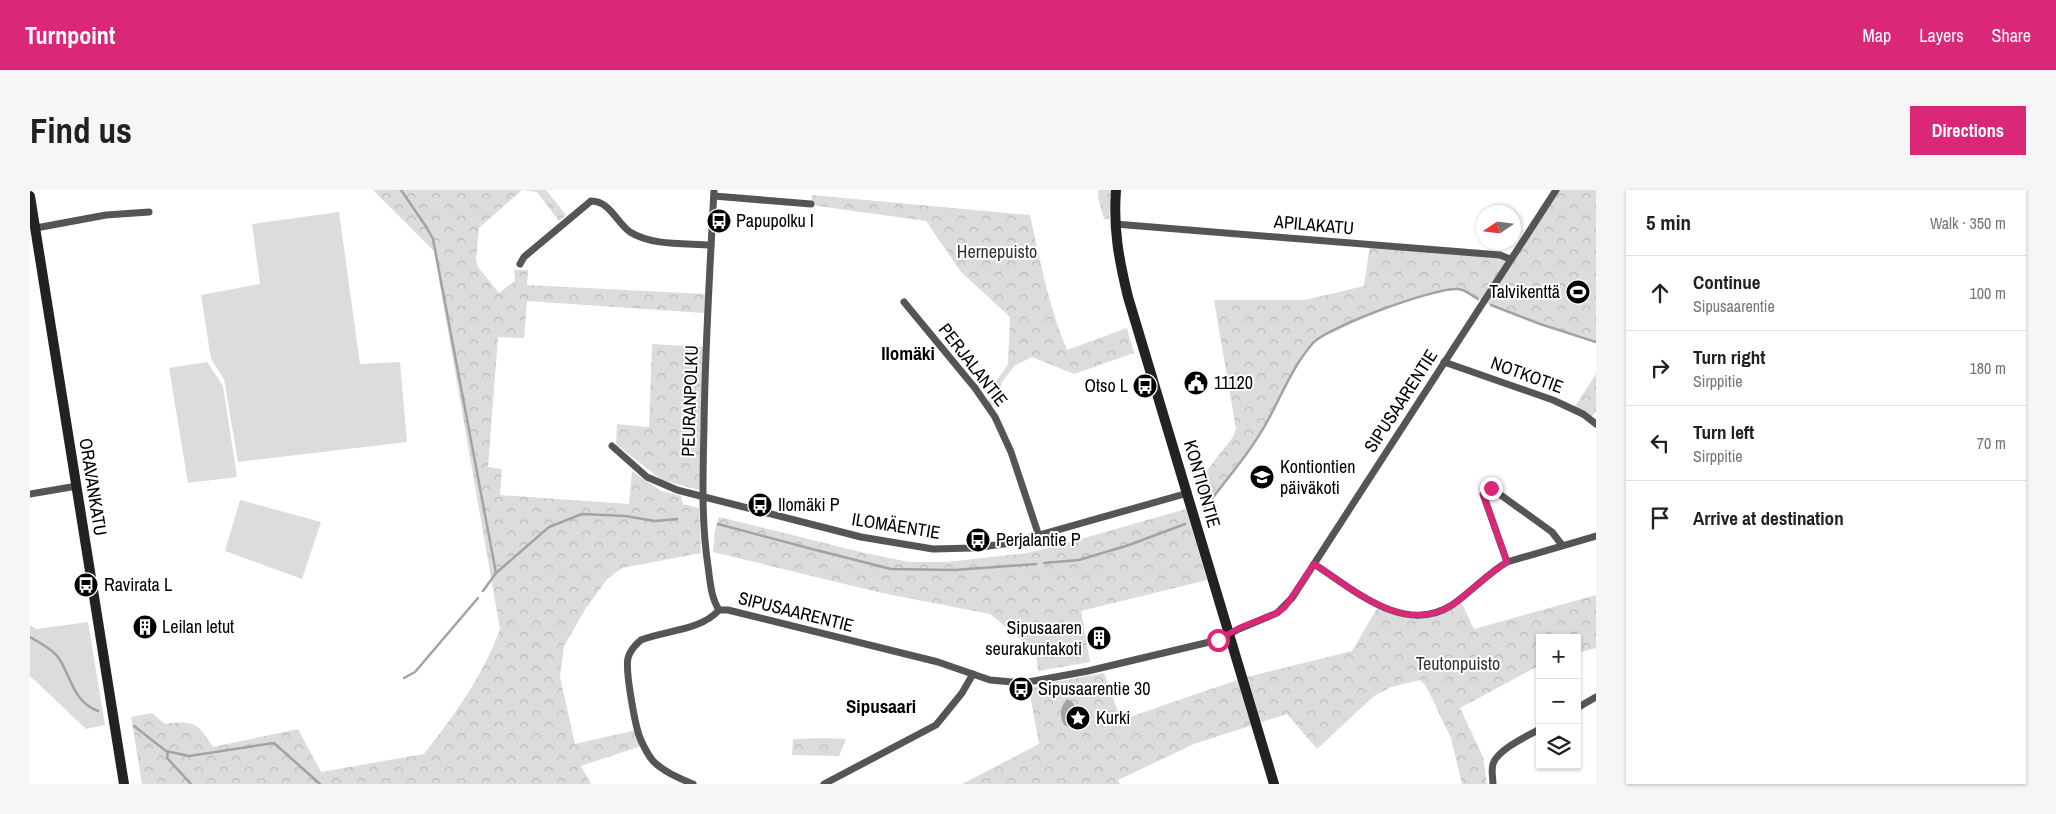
<!DOCTYPE html>
<html lang="en">
<head>
<meta charset="utf-8">
<style>
	:root { --surface:#fff; --page:#f6f6f6; --text:#202124; --muted:#757577; --line:#e0e0e0; --accent:#db2777 }
	body { margin:0; font-family:"Archivo Narrow",sans-serif; background:var(--page); color:var(--text) }
	.controls { position:absolute; right:15px; bottom:15px; display:grid; overflow:hidden; border-radius:0px; box-shadow:0 1px 4px #0004 }
	.controls button { width:45px; height:45px; display:grid; place-items:center; padding:0; border:0; border-bottom:1px solid var(--line); background:var(--surface); color:var(--text); font:25px sans-serif }
	.compass { position:absolute; left:1446px; top:15px; width:45px; height:45px; border-radius:50%; background:var(--surface); box-shadow:0 1px 4px #0004; rotate:257deg }
	.stop { position:absolute; width:15px; height:15px; margin:-11px; border:4px solid #db2777; border-radius:50%; background:#fff }
	.stop.end { background:#db2777; border-color:#fff; box-shadow:0 1px 5px #0008 }
	.list { margin:0; padding:0; list-style:none }
	h2 { display:flex; justify-content:space-between; align-items:center; height:65px; margin:0; padding:0 20px; font-size:21px }
	h2 small { font-size:16px; font-weight:400; color:var(--muted) }
	.list li { display:grid; grid-template-columns:32px 1fr auto; gap:15px; align-items:center; box-sizing:border-box; height:75px; padding:0 20px; border-top:1px solid var(--line) }
	.list b { display:block; font-size:19px; white-space:nowrap }
	.list p { margin:0; font-size:16px; white-space:nowrap; color:var(--muted) }
	.list em { font-size:16px; font-style:normal; color:var(--muted) }
	.icon { flex:none; width:28px; height:28px; fill:none; stroke:currentColor; stroke-width:2; stroke-linecap:round; stroke-linejoin:round }
	.map { position:relative; flex:none; width:1566px; height:594px; overflow:hidden; border-radius:0px }
	header { display:flex; align-items:center; gap:30px; box-sizing:border-box; height:70px; padding:0 25px; background:var(--accent); color:#fff }
	header strong { font-size:24px }
	nav { display:flex; gap:28px; margin-inline-start:auto; font-size:18px }
	.intro { display:flex; align-items:center; justify-content:space-between; box-sizing:border-box; height:120px; padding:0 30px }
	h1 { margin:0; font-size:35px }
	.button { padding:12px 22px; border-radius:0px; background:var(--accent); color:#fff; font-size:18px; font-weight:700 }
	main { display:flex; gap:30px; padding:0 30px }
	aside { flex:1; background:var(--surface); border-radius:0px; box-shadow:0 1px 4px #0004 }
	.map>svg:first-child { display:block }
	.grass { fill:#dcdcdc }
	.forest { fill:url(#forest-crowns) }
	.water { fill:#a3a3a3 }
	.lines { fill:none; stroke-linecap:round; stroke-linejoin:round }
	.stream { stroke:#a3a3a3; stroke-width:2.5 }
	.street { stroke:#555; stroke-width:7 }
	.secondary { stroke:#222; stroke-width:10 }
	.route { stroke:#db2777; stroke-width:6 }
	.labels { text-anchor:middle; stroke-width:4; stroke-linejoin:round; paint-order:stroke }
	.poi-label { font-size:18px; fill:#000; stroke:#fff; text-anchor:start }
	.street-label { font-size:18px; fill:#000; stroke:#fff }
	.park-label { font-size:18px; fill:#333; stroke:#fff }
	.neighbourhood-label { font-size:19px; font-weight:bold; fill:#000; stroke:#fff }
</style>
</head>
<body>
<header>
<strong>Turnpoint</strong>
<nav><a>Map</a><a>Layers</a><a>Share</a></nav>
</header>
<div class="intro"><h1>Find us</h1><a class="button">Directions</a></div>
<main>
<div class="map">
<svg width="1566" height="594" viewBox="0 0 1566 594">
	<defs>
		<pattern id="forest-crowns" width="20" height="18" patternUnits="userSpaceOnUse" patternTransform="scale(1.25)"><rect width="20" height="18" fill="#dcdcdc"/><path d="M2 6a3 3 0 1 1 6 0M12 15a3 3 0 1 1 6 0" fill="none" stroke="#bbb"/></pattern>
	</defs>
	<rect width="100%" height="100%" fill="#fff"/>
	<g class="grass">
		<path d="M 309,22 L 330,174 L 370,172 L 377,252 L 208,272 L 194,189 L 181,169 L 171,105 L 230,94 L 222,34 Z"/>
		<path d="M 177,172 L 193,196 L 207,287 L 158,293 L 139,178 Z"/>
		<path d="M 210,310 L 291,332 L 272,389 L 195,361 Z"/>
		<path d="M 58,432 L 75,535 L 56,539 L 0,486 L 0,435 L 6,439 Z"/>
	</g>
	<g class="forest">
		<path d="M 343,0 L 492,0 L 449,38 L 446,70 L 448,77 L 469,103 L 485,91 L 484,80 L 498,80 L 497,95 L 675,104 L 674,123 L 497,111 L 494,148 L 468,147 L 458,277 L 472,279 L 470,305 L 599,314 L 602,281 L 631,301 L 651,306 L 653,314 L 669,318 L 671,363 L 592,378 L 578,388 L 556,418 L 534,456 L 530,487 L 545,554 L 606,540 L 611,556 L 551,576 L 561,594 L 112,594 L 101,527 L 122,523 L 135,534 C 164,530 168,533 183,557 L 268,539 L 291,582 L 394,564 C 424,526 454,484 470,439 L 404,61 Z"/>
		<path d="M 493,0 L 516,0 L 536,25 L 529,31 L 507,2 Z"/>
		<path d="M 1068,0 L 1081,0 L 1079,29 L 1074,29 L 1068,7 Z"/>
		<path d="M 1526,0 L 1566,0 L 1566,152 L 1510,134 L 1461,115 L 1430,99 L 1413,100 L 1350,120 L 1285,151 L 1272,167 L 1251,203 L 1237,233 L 1207,277 L 1174,319 L 1156,263 L 1159,262 L 1168,287 L 1174,284 L 1203,247 L 1206,239 L 1184,110 L 1275,110 L 1334,96 L 1340,54 L 1480,69 Z"/>
		<path d="M 782,5 L 1000,25 C 1010,71 1019,117 1037,160 L 1097,138 L 1104,163 L 1044,184 L 1002,167 L 984,176 L 972,192 L 961,219 L 958,213 L 967,190 L 978,174 L 980,127 L 931,82 L 896,31 L 781,15 Z"/>
		<path d="M 622,154 L 673,157 L 669,300 L 632,290 L 586,254 L 587,234 L 619,237 Z"/>
		<path d="M 1566,184 L 1566,221 L 1560,229 L 1543,219 Z"/>
		<path d="M 1156,319 L 1177,390 L 1051,421 L 1060,472 L 1008,481 L 1006,462 L 960,424 L 852,403 L 683,362 L 685,340 L 689,327 L 835,363 L 879,372 L 917,372 L 997,363 L 1019,358 Z"/>
		<path d="M 1566,405 L 1566,458 L 1547,463 L 1547,448 L 1510,448 L 1510,475 L 1430,518 L 1453,567 L 1457,594 L 1432,594 L 1421,548 L 1396,496 L 1390,490 L 1361,497 L 1344,506 L 1287,559 L 1257,524 L 1164,554 L 1088,590 L 1090,594 L 932,594 L 1009,554 L 999,499 L 1009,495 L 1074,483 L 1091,530 L 1213,488 L 1322,461 L 1349,415 L 1392,425 L 1430,409 L 1444,439 Z"/>
		<path d="M 793,548 L 816,549 L 809,566 L 762,565 L 763,549 Z"/>
	</g>
	<path class="water" d="M 1037,509 C 1048,512 1046,525 1044,534 L 1039,537 L 1034,535 C 1029,525 1030,517 1037,509 Z"/>
	<g class="lines">
		<g class="stream">
			<path d="M 371,0 L 397,38 L 403,49 L 466,383"/>
			<path d="M 1461,115 L 1510,134 L 1566,152"/>
			<path d="M 1174,319 C 1195,291 1220,263 1237,232 C 1252,205 1262,177 1283,153 C 1297,137 1406,97 1428,99 C 1435,99 1442,106 1448,109"/>
			<path d="M 688,334 L 782,359 L 861,379 L 925,380 L 1006,374"/>
			<path d="M 1014,373 L 1049,370 L 1099,355 L 1155,334"/>
			<path d="M 453,401 L 466,383 L 519,337 L 552,324 L 595,326 L 625,331 L 647,329"/>
			<path d="M 0,447 C 10,453 24,460 30,470 C 42,490 44,512 68,521"/>
			<path d="M 374,488 L 385,482 L 448,408"/>
			<path d="M 104,536 L 136,561 L 159,566 L 244,553 L 290,594"/>
			<path d="M 138,561 L 137,568 L 161,594"/>
		</g>
		<g class="street">
			<path d="M 684,0 C 680,79 675,157 674,236 C 673,283 671,330 678,376 C 680,391 681,408 689,420"/>
			<path d="M 684,6 L 781,14"/>
			<path d="M 1085,34 L 1470,65 L 1480,69"/>
			<path d="M 6,38 L 76,25 L 119,22"/>
			<path d="M 490,74 L 494,67 L 561,11 C 580,11 586,32 600,42 C 622,56 656,53 681,55"/>
			<path d="M 874,112 L 945,198 L 965,227 L 981,262 L 1009,346"/>
			<path d="M 1414,172 L 1523,210 L 1553,224 L 1566,234"/>
			<path d="M 582,256 L 617,287 L 647,300 L 831,347 L 903,359 L 943,358 L 981,353 L 1158,303"/>
			<path d="M 0,304 L 47,296"/>
			<path d="M 1477,372 L 1453,304 L 1456,299 L 1461,298 L 1522,342 L 1532,355"/>
			<path d="M 1284,374 C 1323,399 1374,446 1422,415 C 1441,402 1457,384 1477,372 L 1566,346"/>
			<path d="M 689,420 L 698,420 L 908,472 L 960,490 L 993,493 L 1058,481 L 1188,450 L 1209,439 L 1247,423 L 1262,408 L 1526,0"/>
			<path d="M 1547,518 L 1566,507"/>
			<path d="M 663,594 C 649,588 634,582 623,571 C 618,565 613,555 610,548 C 605,535 595,480 598,468 C 600,460 605,455 611,450 C 636,440 670,441 689,420"/>
			<path d="M 794,594 L 906,535 L 932,503 L 943,484"/>
			<path d="M 1463,594 C 1463,588 1461,580 1463,574 C 1467,560 1497,546 1510,539"/>
		</g>
		<g class="secondary">
			<path d="M 1086,0 C 1083,39 1089,70 1098,107 L 1244,594"/>
			<path d="M 0,6 L 94,594"/>
		</g>
	</g>
	<g class="lines">
		<path class="route" d="M 1188,450 L 1209,438 L 1247,423 L 1255,417 L 1284,374 C 1323,399 1374,446 1422,415 C 1441,402 1457,384 1477,372 L 1453,304 L 1456,299 L 1461,298"/>
	</g>
	<defs>
		<symbol id="bus-disc" viewBox="-11 -11 22 22"><circle r="9.5" fill="#000" stroke="#fff"/><path d="M-5-6H5V4H4V6H2V4H-2V6H-4V4H-5ZM-3.5-4V0h7V-4ZM-3.5 1.2v1.5H-2V1.2ZM2 1.2v1.5H3.5V1.2Z" fill="#fff"/></symbol>
		<symbol id="stadium-disc" viewBox="-11 -11 22 22"><circle r="9.5" fill="#000" stroke="#fff"/><path d="M0-5a6.5 5 0 1 0 0 10a6.5 5 0 1 0 0-10ZM-3.5-1.8h7v3.6h-7Z" fill="#fff"/></symbol>
		<symbol id="civic-disc" viewBox="-11 -11 22 22"><circle r="9.5" fill="#000" stroke="#fff"/><path d="M-.6-6.5H3V-4.5H.6V-3L4-1V1h2V6H-6V1h2V-1L-.6-3ZM-1.2 2.5V6h2.4V2.5Z" fill="#fff"/></symbol>
		<symbol id="school-disc" viewBox="-11 -11 22 22"><circle r="9.5" fill="#000" stroke="#fff"/><path d="M0-5L7-2L0 1L-7-2ZM-4 1L0 2.5L4 1V4Q0 6-4 4Z" fill="#fff"/></symbol>
		<symbol id="building-disc" viewBox="-11 -11 22 22"><circle r="9.5" fill="#000" stroke="#fff"/><path d="M-4-6H4V6H1V3H-1V6H-4ZM-2.5-4.3h1.7v1.8h-1.7ZM.8-4.3h1.7v1.8H.8ZM-2.5-1h1.7V.8h-1.7ZM.8-1h1.7V.8H.8Z" fill="#fff"/></symbol>
		<symbol id="sight-disc" viewBox="-11 -11 22 22"><circle r="9.5" fill="#000" stroke="#fff"/><path d="M0-6L1.8-2.2L6-1.7L2.9 1.2L3.7 5.4L0 3.3L-3.7 5.4L-2.9 1.2L-6-1.7L-1.8-2.2Z" fill="#fff"/></symbol>
	</defs>
	<g fill-rule="evenodd">
		<use href="#bus-disc" x="675" y="17" width="28" height="28"/>
		<use href="#stadium-disc" x="1534" y="88" width="28" height="28"/>
		<use href="#civic-disc" x="1152" y="179" width="28" height="28"/>
		<use href="#bus-disc" x="1101" y="182" width="28" height="28"/>
		<use href="#school-disc" x="1218" y="273" width="28" height="28"/>
		<use href="#bus-disc" x="716" y="301" width="28" height="28"/>
		<use href="#bus-disc" x="934" y="336" width="28" height="28"/>
		<use href="#bus-disc" x="42" y="381" width="28" height="28"/>
		<use href="#building-disc" x="101" y="423" width="28" height="28"/>
		<use href="#building-disc" x="1055" y="434" width="28" height="28"/>
		<use href="#bus-disc" x="977" y="485" width="28" height="28"/>
		<use href="#sight-disc" x="1034" y="514" width="28" height="28"/>
	</g>
	<g class="labels">
		<g class="poi-label">
			<text x="706" y="37">Papupolku I</text>
			<text x="1530" y="108" text-anchor="end">Talvikenttä</text>
			<text x="1184" y="199">11120</text>
			<text x="1098" y="202" text-anchor="end">Otso L</text>
			<text x="1250" y="283">Kontiontien<tspan x="1250" dy="21">päiväkoti</tspan></text>
			<text x="748" y="321">Ilomäki P</text>
			<text x="966" y="356">Perjalantie P</text>
			<text x="74" y="401">Ravirata L</text>
			<text x="132" y="443">Leilan letut</text>
			<text x="1052" y="444" text-anchor="end">Sipusaaren<tspan x="1052" dy="21">seurakuntakoti</tspan></text>
			<text x="1008" y="505">Sipusaarentie 30</text>
			<text x="1066" y="534">Kurki</text>
		</g>
		<g class="street-label">
			<text transform="translate(1284 35) rotate(5)" y="6">APILAKATU</text>
			<text transform="translate(943 175) rotate(52)" y="6">PERJALANTIE</text>
			<text transform="translate(1497 185) rotate(20)" y="6">NOTKOTIE</text>
			<text transform="translate(660 211) rotate(-88)" y="6">PEURANPOLKU</text>
			<text transform="translate(1371 211) rotate(-57)" y="6">SIPUSAARENTIE</text>
			<text transform="translate(1172 294) rotate(74)" y="6">KONTIONTIE</text>
			<text transform="translate(63 297) rotate(81)" y="6">ORAVANKATU</text>
			<text transform="translate(866 336) rotate(9)" y="6">ILOMÄENTIE</text>
			<text transform="translate(766 422) rotate(14)" y="6">SIPUSAARENTIE</text>
		</g>
		<g class="park-label">
			<text x="967" y="68">Hernepuisto</text>
			<text x="1428" y="480">Teutonpuisto</text>
		</g>
		<g class="neighbourhood-label">
			<text x="878" y="170">Ilomäki</text>
			<text x="851" y="523">Sipusaari</text>
		</g>
	</g>
</svg>
<div class="controls">
<button>+</button>
<button>−</button>
<button><svg class="icon" aria-label="layers" viewBox="0 0 24 24"><path d="M12 4l9 5-9 5-9-5zM3 14l9 5 9-5"/></svg></button>
</div>
<svg class="compass" viewBox="-18 -18 36 36"><path d="M0-13l5 13h-10z" fill="#e53935"/><path d="M0 13l5-13h-10z" fill="#757577"/></svg>
<div class="stop" style="left:1188px;top:450px"></div>
<div class="stop end" style="left:1461px;top:298px"></div>
</div>
<aside>
<h2>5 min<small>Walk · 350 m</small></h2>
<ul class="list">
<li><svg class="icon" aria-label="ahead" viewBox="0 0 24 24"><path d="M12 20V5M6 11l6-6 6 6"/></svg><div><b>Continue</b><p>Sipusaarentie</p></div><em>100 m</em></li>
<li><svg class="icon" aria-label="right" viewBox="0 0 24 24"><path d="M7 20v-9h11M14 6l5 5-5 5"/></svg><div><b>Turn right</b><p>Sirppitie</p></div><em>180 m</em></li>
<li><svg class="icon" aria-label="left" viewBox="0 0 24 24"><path d="M17 20v-9H6M10 6l-5 5 5 5"/></svg><div><b>Turn left</b><p>Sirppitie</p></div><em>70 m</em></li>
<li><svg class="icon" aria-label="arrive" viewBox="0 0 24 24"><path d="M6 21V4h12l-3 4 3 4H6"/></svg><div><b>Arrive at destination</b></div></li>
</ul>
</aside>
</main>
</body>
</html>
